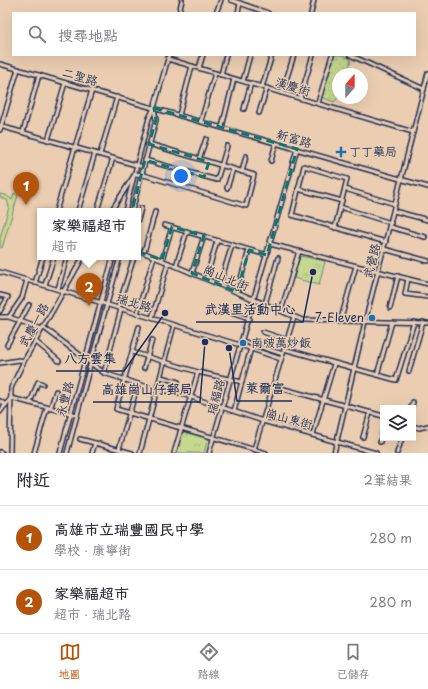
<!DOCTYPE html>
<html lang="zh-TW">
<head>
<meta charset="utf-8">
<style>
	:root { --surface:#fff; --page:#f7f7f7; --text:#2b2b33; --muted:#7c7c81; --line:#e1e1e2; --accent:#b45309 }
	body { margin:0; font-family:"Playpen Sans","LXGW WenKai TC",sans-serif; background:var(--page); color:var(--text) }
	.controls { position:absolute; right:12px; bottom:12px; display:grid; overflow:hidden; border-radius:0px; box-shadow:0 4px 16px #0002 }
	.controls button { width:36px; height:36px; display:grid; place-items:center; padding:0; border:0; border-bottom:1px solid var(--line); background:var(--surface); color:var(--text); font:20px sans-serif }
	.compass { position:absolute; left:332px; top:68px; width:36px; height:36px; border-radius:50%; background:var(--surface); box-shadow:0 4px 16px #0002; rotate:21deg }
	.you { position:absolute; left:181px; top:176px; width:14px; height:14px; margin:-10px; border:3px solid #fff; border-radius:50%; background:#1a73e8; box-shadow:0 0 0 6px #1a73e833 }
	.badge { display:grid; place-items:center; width:26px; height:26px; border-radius:50%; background:var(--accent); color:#fff; font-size:13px; font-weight:700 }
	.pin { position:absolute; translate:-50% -33px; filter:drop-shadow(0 1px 2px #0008) }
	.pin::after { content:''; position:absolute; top:21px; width:14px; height:12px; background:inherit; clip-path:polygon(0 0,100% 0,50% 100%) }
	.popup { position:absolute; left:37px; top:208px; width:104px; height:52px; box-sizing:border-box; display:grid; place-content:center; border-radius:0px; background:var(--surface); filter:drop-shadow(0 1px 3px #0005); font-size:13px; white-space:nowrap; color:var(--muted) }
	.popup b { font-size:15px; color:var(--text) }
	.popup::after { content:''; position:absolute; left:50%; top:100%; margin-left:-8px; border:8px solid transparent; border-top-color:var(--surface) }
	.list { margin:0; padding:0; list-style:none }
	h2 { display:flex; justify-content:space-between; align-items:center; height:52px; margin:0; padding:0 16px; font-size:17px }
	h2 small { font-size:13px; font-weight:400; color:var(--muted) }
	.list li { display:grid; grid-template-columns:26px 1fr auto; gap:12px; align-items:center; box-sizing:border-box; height:64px; padding:0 16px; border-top:1px solid var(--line) }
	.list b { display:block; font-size:15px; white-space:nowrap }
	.list p { margin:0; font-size:13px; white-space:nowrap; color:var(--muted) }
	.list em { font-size:13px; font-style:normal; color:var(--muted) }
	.icon { flex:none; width:22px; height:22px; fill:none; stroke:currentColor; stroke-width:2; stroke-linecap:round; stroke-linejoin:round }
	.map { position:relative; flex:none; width:428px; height:453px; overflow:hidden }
	.search { position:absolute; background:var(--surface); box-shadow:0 4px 16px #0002; left:12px; right:12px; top:12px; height:44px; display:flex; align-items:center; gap:10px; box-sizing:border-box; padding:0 14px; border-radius:0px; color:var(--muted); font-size:15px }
	.sheet { height:180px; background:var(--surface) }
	nav { display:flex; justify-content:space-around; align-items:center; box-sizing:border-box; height:56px; border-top:1px solid var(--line); background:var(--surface); font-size:11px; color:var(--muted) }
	nav a { display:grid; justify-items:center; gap:2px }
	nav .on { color:var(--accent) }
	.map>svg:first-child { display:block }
	.grass { fill:url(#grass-dots); stroke:#708476 }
	.park { fill:url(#park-tufts); stroke:#708476 }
	.garden { fill:#c4d98e; stroke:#708476 }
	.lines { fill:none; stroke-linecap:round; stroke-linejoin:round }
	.street-casing { stroke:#1b2f5e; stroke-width:6 }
	.street { stroke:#ebceb1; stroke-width:3 }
	.marked { fill:none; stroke:#0f766e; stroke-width:3; stroke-dasharray:8 5; stroke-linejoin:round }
	.poi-dot { fill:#1f6fb2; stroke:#ebceb1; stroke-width:1.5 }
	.labels { text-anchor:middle; stroke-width:3; stroke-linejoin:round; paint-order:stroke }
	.street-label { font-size:12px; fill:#1b2f5e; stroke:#ebceb1 }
	.poi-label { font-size:12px; fill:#1b2f5e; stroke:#ebceb1; text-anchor:start }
	.leader { fill:none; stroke:#1b2f5e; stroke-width:1.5 }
	.callout-dot { fill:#1b2f5e; stroke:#ebceb1; stroke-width:1.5 }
	.callout-label { font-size:13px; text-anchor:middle; font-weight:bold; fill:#1b2f5e; stroke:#ebceb1; stroke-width:3; stroke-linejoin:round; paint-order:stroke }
</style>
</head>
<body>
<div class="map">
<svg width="428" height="453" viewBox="0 0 428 453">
	<defs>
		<pattern id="grass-dots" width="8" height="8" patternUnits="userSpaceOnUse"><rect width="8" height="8" fill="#c4d98e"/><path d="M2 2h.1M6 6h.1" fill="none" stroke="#a8bb7d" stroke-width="1.8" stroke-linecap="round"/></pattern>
		<pattern id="park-tufts" width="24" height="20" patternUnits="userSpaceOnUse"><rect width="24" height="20" fill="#c4d98e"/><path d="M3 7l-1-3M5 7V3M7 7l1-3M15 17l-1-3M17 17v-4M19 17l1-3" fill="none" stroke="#a8bb7d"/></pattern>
	</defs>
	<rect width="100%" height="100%" fill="#ebceb1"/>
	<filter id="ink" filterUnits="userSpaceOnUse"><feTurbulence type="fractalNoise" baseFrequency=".025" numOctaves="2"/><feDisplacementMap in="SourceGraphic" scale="8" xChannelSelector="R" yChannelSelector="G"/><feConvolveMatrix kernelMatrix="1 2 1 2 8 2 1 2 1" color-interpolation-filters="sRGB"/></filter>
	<g filter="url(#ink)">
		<path class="grass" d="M 334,55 C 340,55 347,54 351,61 L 346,74 L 338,74 L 338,98 L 334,102 L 323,98 L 322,95 Z"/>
		<g class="park">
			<path d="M 300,256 L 325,261 L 319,285 L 294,278 Z"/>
			<path d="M 185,431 L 206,437 L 208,439 L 204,453 L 177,453 L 182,434 Z"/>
		</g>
		<path class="garden" d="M 14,193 L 18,195 L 2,248 L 0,247 L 0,238 L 9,207 L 7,200 L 0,197 L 0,194 L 6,195 L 12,200 Z"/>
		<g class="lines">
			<defs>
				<g id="street">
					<path d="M 231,0 L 268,13"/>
					<path d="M 179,13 L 182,0"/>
					<path d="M 216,13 L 221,0"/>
					<path d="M 238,13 L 240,3"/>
					<path d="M 311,13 L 314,0"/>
					<path d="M 350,55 L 424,89"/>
					<path d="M 168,59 L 413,132"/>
					<path d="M 0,64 L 428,187"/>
					<path d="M 199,68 L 203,55"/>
					<path d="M 221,75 L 226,55"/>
					<path d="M 243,81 L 250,55"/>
					<path d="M 262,87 L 272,55"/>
					<path d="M 282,93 L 294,55"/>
					<path d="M 300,98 L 313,55"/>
					<path d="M 318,103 L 332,55"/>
					<path d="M 244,109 L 251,83"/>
					<path d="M 259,113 L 267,88"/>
					<path d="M 179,115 L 192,66"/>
					<path d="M 201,121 L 215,73"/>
					<path d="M 0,126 L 143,167"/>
					<path d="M 222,127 L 234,79"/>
					<path d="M 0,130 L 18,69"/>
					<path d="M 23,132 L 39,75"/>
					<path d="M 48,140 L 65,83"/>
					<path d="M 100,154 L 117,97"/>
					<path d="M 199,159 L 206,139"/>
					<path d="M 145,160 L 217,180 L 227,146"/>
					<path d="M 271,161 L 276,143"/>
					<path d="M 242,172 L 246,156"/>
					<path d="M 227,188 L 233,169"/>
					<path d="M 298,189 L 342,201"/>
					<path d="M 345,189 L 395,204"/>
					<path d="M 340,207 L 391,223"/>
					<path d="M 56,211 L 92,90"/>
					<path d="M 78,211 L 95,153"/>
					<path d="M 97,211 L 113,158"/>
					<path d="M 111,211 L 135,174 L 144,175 L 246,206 L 254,175 L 149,144"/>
					<path d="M 125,211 L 149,118 L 154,108 L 169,55"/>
					<path d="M 132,211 L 156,120 L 154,108"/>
					<path d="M 394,211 L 428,220"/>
					<path d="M 138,220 L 141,208"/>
					<path d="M 164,225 L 267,255"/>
					<path d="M 390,227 L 425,237"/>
					<path d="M 335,228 L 347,179 L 304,166 L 292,215 L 386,242"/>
					<path d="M 270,244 L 428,284"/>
					<path d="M 384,249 L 428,261"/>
					<path d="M 138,250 L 302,320 L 428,323"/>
					<path d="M 144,252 L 155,212"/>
					<path d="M 162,260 L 172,227"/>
					<path d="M 176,266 L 187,231"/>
					<path d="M 0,272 L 240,345 L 281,359"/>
					<path d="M 192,273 L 204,236"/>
					<path d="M 206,279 L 217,241"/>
					<path d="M 408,279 L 405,294 L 428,297"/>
					<path d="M 35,283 L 43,257"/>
					<path d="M 220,284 L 232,245"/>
					<path d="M 45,285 L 54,257"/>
					<path d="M 58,289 L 67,257"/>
					<path d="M 237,292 L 249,250"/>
					<path d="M 0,295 L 8,297 L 0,311"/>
					<path d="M 265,304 L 278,258"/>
					<path d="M 118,308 L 134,257"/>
					<path d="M 390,308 L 398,276"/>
					<path d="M 225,311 L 249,319"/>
					<path d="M 281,311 L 299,251"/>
					<path d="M 137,314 L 154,257"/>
					<path d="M 0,317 L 9,317 L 42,329"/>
					<path d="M 9,317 L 22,298 L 27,280"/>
					<path d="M 152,318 L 168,263"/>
					<path d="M 340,322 L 356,266"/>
					<path d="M 43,327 L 104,373 L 157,390 L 176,392 L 263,421 L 376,453"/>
					<path d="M 139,327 L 116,409 L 266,453"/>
					<path d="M 263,332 L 287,340"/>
					<path d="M 35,341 L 59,361"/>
					<path d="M 242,341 L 283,354"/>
					<path d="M 7,345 L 29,305"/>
					<path d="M 284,349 L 396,380 L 414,322"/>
					<path d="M 132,352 L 198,372 L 174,453"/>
					<path d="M 0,363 L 19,360 L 24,361"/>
					<path d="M 144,368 L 152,340"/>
					<path d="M 409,371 L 423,322"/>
					<path d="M 198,372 L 242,382"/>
					<path d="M 104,373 L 121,309"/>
					<path d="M 377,375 L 392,322"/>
					<path d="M 161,377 L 178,382"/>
					<path d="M 273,386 L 383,416"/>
					<path d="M 0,401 L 6,405"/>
					<path d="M 30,403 L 38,382 L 43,384"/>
					<path d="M 411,408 L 413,402"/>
					<path d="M 50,409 L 56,391"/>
					<path d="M 234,411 L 251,348"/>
					<path d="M 0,412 L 11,398 L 77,415"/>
					<path d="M 413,426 L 419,428 L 428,426"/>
					<path d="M 313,434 L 334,364"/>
					<path d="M 363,437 L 370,413"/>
					<path d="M 80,439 L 132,453"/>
					<path d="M 380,442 L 383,430"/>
					<path d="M 119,449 L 138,384"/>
					<path d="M 254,449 L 294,317"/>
					<path d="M 0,452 L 2,453"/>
					<path d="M 10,453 L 11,388 L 24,361 L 83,257"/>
					<path d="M 34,453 L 47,408"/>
					<path d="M 60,453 L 113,257"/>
					<path d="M 67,453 L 91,362 L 120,257"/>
					<path d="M 92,453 L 95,443"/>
					<path d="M 140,453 L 174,325"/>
					<path d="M 209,453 L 297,149"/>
					<path d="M 334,453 L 365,322 L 428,73"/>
					<path d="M 397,453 L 402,438"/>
				</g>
			</defs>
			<use href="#street" class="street-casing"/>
			<use href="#street" class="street"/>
		</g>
	</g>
	<path class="marked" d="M 154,108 L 297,149 L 267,255 L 249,250 L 237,292 L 192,273 L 204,236 L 172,227 L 162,260 L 123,246 L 145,160 L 204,177 L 209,162 L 149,144 L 156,120 Z"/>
	<g class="poi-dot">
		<path d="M339 146h4v4h4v4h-4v4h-4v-4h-4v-4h4z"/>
		<circle cx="372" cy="318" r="4"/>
		<circle cx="243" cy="343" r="4"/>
	</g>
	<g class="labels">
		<g class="street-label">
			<text transform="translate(80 77) rotate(16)" y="4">二聖路</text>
			<text transform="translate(293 87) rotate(17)" y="4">漢慶街</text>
			<text transform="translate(294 139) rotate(16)" y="4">新富路</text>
			<text transform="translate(372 261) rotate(-76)" y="4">武營路</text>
			<text transform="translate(226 278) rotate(23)" y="4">崗山北街</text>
			<text transform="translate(134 303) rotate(17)" y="4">瑞北路</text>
			<text transform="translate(34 325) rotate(-61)" y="4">武慶一路</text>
			<text transform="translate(216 397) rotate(-74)" y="4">瑞福路</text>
			<text transform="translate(65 399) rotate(-75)" y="4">永豐路</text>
			<text transform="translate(289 419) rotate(15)" y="4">崗山東街</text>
		</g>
		<g class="poi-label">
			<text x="349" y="156">丁丁藥局</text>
			<text x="364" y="322" text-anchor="end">7-Eleven</text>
			<text x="251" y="347">南啵萬炒飯</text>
		</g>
	</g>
	<path class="leader" d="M313 272L303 322H196M165 313L124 371H56M229 348L237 401H292M205 342L200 402H93"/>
	<g class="callout-dot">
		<circle cx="313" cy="272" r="4"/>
		<circle cx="165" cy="313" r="4"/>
		<circle cx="229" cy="348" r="4"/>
		<circle cx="205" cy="342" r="4"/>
	</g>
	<g class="callout-label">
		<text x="250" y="314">武漢里活動中心</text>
		<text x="90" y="363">八方雲集</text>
		<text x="265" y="393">萊爾富</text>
		<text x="147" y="394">高雄崗山仔郵局</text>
	</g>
</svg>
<div class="controls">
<button><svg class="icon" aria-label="layers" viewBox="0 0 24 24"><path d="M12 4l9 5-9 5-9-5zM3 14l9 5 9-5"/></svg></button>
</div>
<svg class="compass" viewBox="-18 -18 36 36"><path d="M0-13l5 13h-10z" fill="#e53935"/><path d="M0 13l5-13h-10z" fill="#7c7c81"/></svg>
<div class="you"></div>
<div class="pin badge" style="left:26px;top:205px">1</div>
<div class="pin badge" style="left:89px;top:306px">2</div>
<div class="popup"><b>家樂福超市</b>超市</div>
<div class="search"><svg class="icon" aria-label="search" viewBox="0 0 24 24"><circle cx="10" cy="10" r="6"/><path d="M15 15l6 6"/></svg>搜尋地點</div>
</div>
<section class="sheet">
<h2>附近<small>2筆結果</small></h2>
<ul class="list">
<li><span class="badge">1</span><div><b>高雄市立瑞豐國民中學</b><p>學校 · 康寧街</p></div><em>280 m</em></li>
<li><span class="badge">2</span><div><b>家樂福超市</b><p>超市 · 瑞北路</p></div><em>280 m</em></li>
</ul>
</section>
<nav>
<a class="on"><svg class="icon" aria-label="map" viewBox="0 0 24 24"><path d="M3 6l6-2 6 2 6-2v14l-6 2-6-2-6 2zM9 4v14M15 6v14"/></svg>地圖</a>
<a><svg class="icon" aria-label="directions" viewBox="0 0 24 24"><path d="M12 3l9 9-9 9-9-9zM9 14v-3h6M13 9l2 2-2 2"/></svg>路線</a>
<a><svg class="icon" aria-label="saved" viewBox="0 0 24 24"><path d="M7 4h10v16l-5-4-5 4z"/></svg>已儲存</a>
</nav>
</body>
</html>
